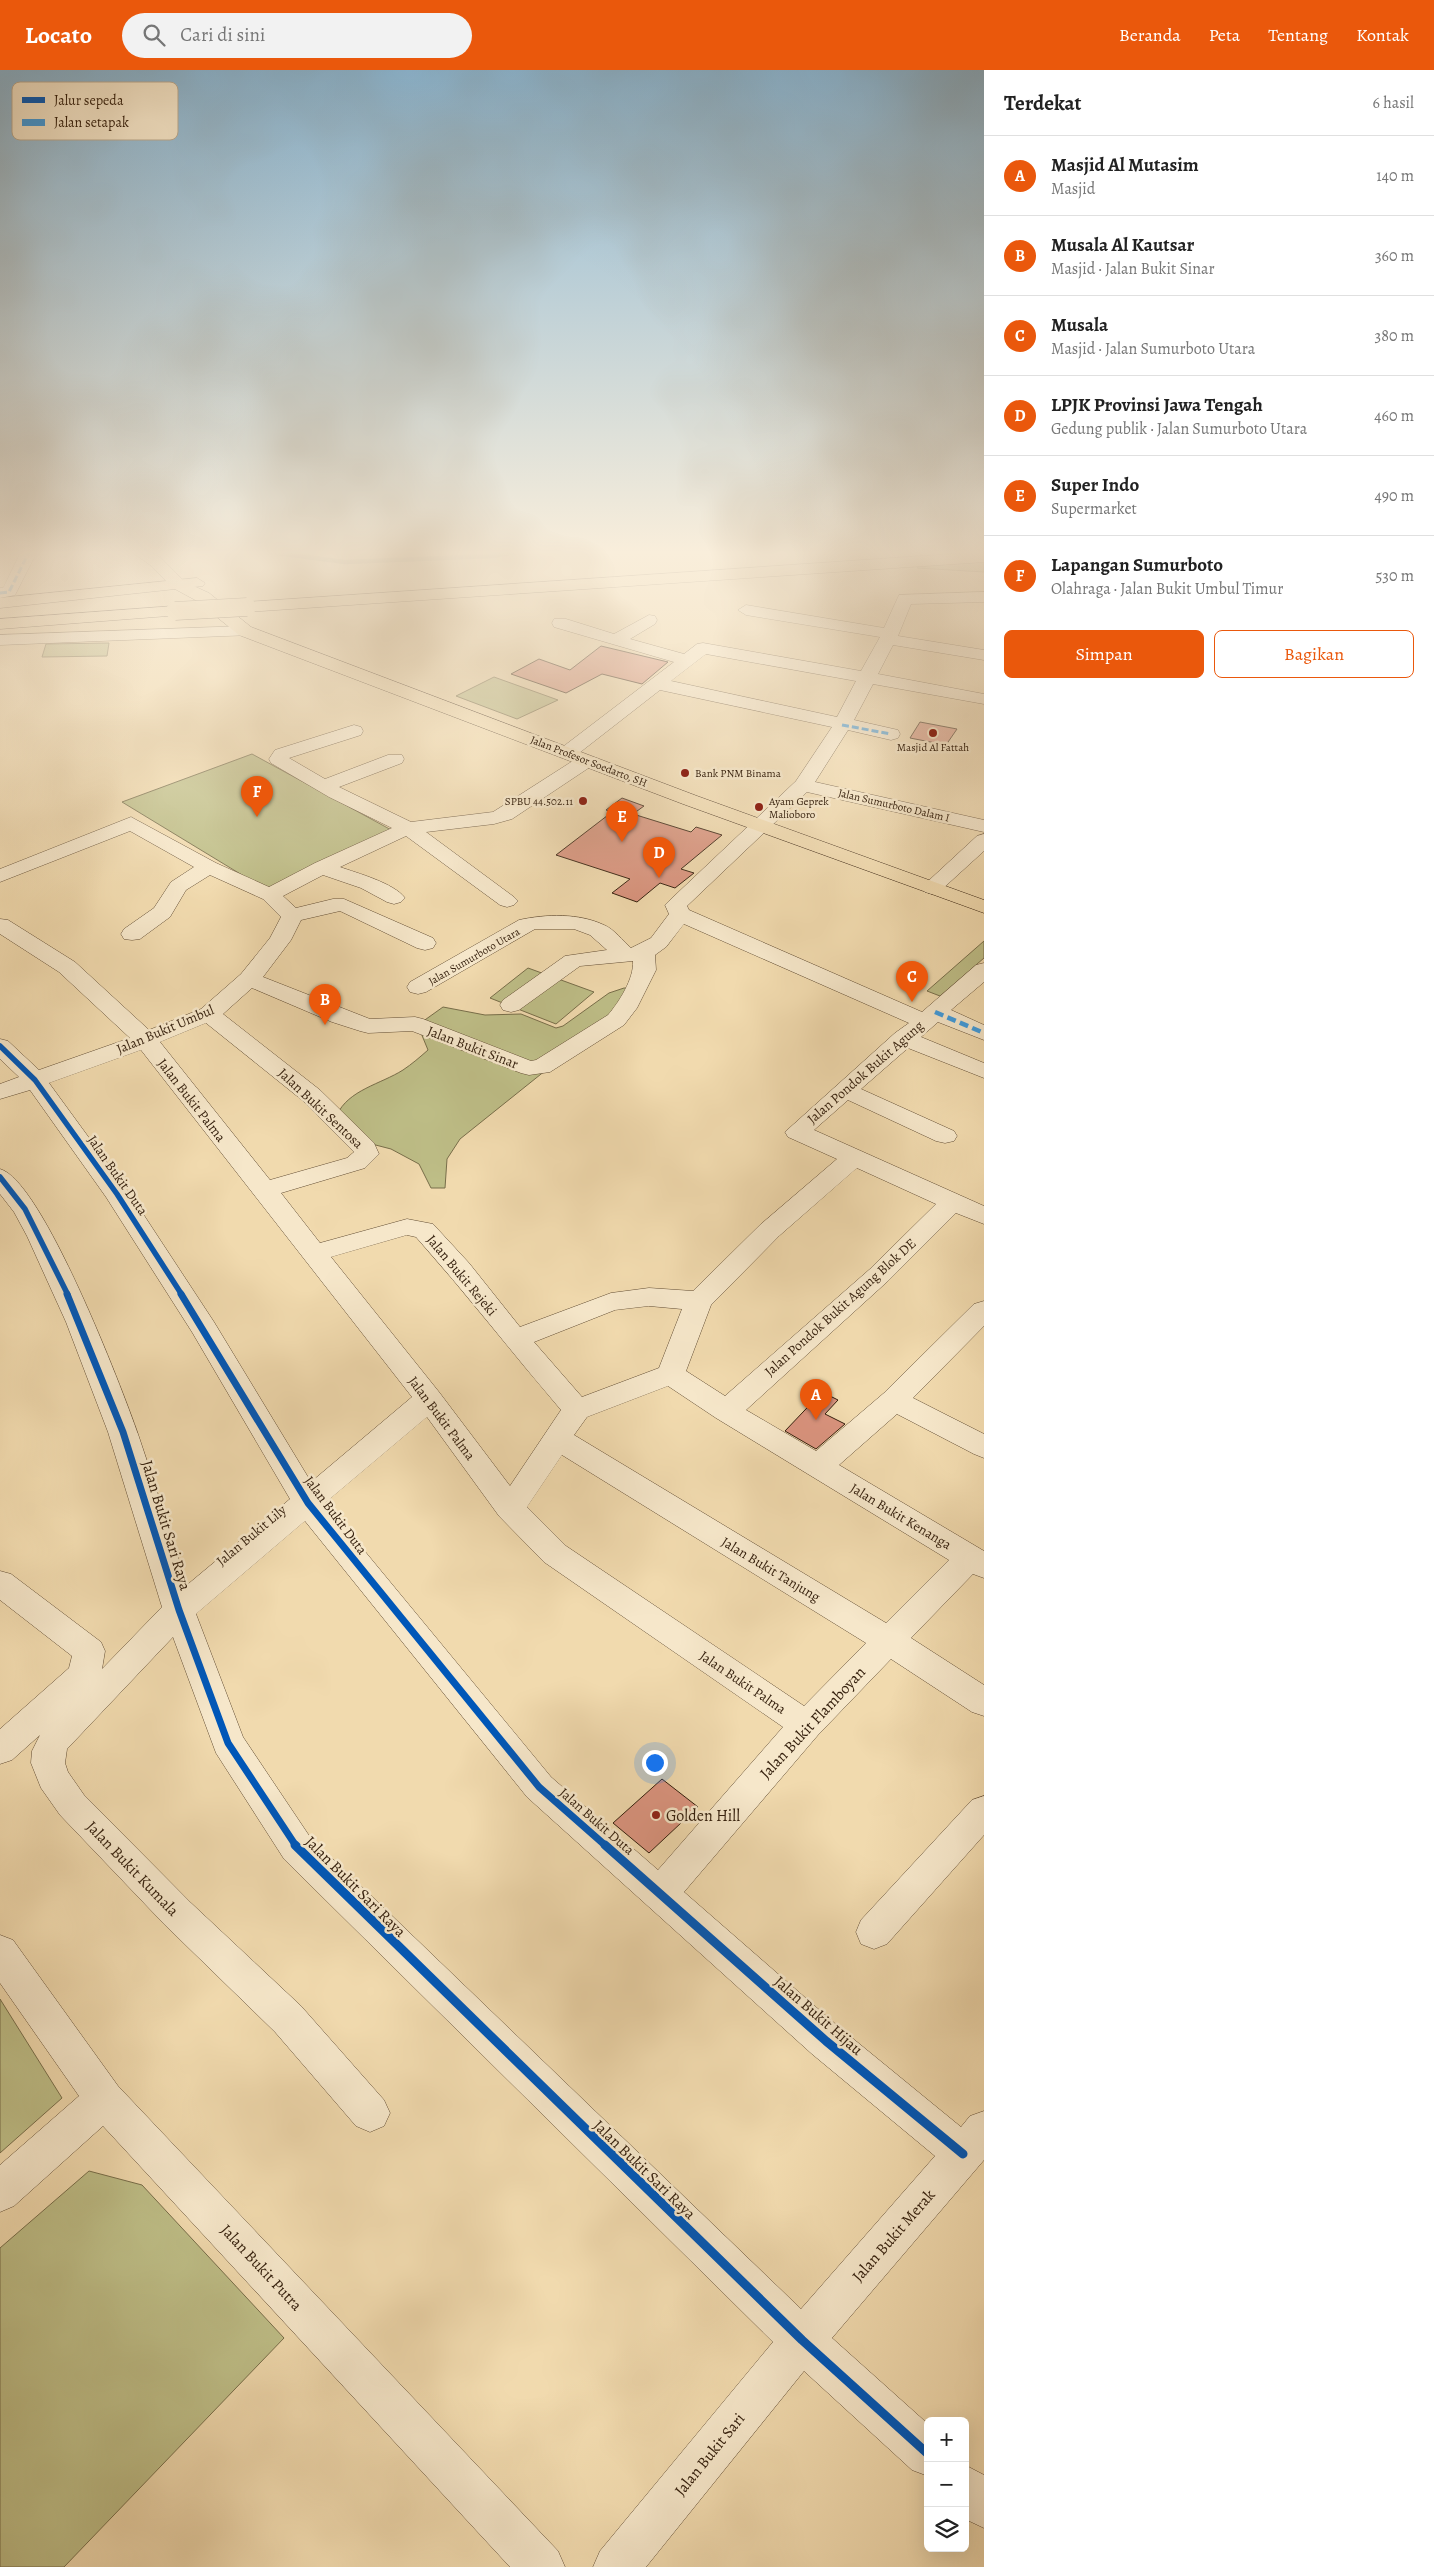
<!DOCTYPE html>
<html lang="id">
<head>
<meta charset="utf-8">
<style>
	:root { --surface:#fff; --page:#f2f2f2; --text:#222; --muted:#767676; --line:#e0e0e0; --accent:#ea580c }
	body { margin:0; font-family:Alegreya,serif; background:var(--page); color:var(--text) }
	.controls { position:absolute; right:15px; bottom:15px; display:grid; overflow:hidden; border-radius:8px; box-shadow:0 5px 20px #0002 }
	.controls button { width:45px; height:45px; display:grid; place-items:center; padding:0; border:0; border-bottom:1px solid var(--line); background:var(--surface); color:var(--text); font:25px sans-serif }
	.you { position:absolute; left:654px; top:1692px; width:18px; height:18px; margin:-12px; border:4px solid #fff; border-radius:50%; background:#1a73e8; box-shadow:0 0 0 8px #1a73e833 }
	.badge { display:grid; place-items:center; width:32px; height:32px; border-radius:50%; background:var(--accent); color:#fff; font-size:16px; font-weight:700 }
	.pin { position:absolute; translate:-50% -41px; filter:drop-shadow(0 1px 2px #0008) }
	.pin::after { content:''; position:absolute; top:26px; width:18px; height:15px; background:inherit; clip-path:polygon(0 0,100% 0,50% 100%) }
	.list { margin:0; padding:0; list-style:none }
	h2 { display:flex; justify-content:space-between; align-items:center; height:65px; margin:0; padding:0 20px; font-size:21px }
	h2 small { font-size:16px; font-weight:400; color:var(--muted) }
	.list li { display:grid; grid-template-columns:32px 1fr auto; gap:15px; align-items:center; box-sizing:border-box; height:80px; padding:0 20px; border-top:1px solid var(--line) }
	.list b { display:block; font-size:19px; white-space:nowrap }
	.list p { margin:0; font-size:16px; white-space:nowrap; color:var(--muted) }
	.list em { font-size:16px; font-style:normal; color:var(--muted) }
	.actions { display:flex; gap:10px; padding:15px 20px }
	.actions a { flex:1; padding:11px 0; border:1px solid var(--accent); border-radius:8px; text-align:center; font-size:18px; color:var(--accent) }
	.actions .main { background:var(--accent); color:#fff }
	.icon { flex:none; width:28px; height:28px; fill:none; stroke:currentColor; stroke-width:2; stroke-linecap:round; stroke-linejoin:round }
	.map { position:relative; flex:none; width:984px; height:2497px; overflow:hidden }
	header { display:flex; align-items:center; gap:30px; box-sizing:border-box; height:70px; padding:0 25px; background:var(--accent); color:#fff }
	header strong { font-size:24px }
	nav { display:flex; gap:28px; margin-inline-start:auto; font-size:18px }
	.search { width:350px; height:45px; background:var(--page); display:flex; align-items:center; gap:12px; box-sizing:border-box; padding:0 18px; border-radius:28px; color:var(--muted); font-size:19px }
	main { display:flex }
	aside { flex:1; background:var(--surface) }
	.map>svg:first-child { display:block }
	.green { fill:#bebe87; stroke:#786e4a }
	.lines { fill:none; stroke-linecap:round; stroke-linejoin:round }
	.stream { stroke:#737a71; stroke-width:4.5 }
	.building { fill:#db947f; stroke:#331e0c }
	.minor-casing { stroke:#624d34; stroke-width:1 }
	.major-casing { stroke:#331e0c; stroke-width:1 }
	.highway-casing { stroke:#331e0c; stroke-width:1 }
	.minor { fill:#f6e7ca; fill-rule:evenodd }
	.major { fill:#f1daae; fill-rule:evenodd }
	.highway { fill:#f1daae; fill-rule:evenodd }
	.highway-bridge-casing { stroke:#331e0c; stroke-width:19; stroke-linecap:butt }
	.highway-bridge { stroke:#f1daae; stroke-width:18 }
	.quiet-far1 { stroke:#3e9bde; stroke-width:3; stroke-dasharray:7 3; stroke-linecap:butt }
	.quiet { stroke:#3e9bde; stroke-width:4.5; stroke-dasharray:9 4.5; stroke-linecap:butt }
	.cycleway-far2-casing { stroke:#f6e7ca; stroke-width:8 }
	.cycleway-far1-casing { stroke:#f6e7ca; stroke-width:10 }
	.cycleway-casing { stroke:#f6e7ca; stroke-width:12 }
	.cycleway-far2 { stroke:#0057b8; stroke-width:5.5 }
	.cycleway-far1 { stroke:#0057b8; stroke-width:7 }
	.cycleway { stroke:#0057b8; stroke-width:9 }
	.poi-dot { fill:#8f2418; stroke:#f6e7ca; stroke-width:2 }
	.labels { text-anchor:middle; stroke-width:5; stroke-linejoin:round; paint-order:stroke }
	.far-poi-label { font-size:11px; fill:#331e0c; stroke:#f6e7ca; text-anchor:start }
	.far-street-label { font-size:11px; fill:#331e0c; stroke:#f6e7ca }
	.street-label { font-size:14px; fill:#331e0c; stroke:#f6e7ca }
	.near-street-label { font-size:16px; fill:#331e0c; stroke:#f6e7ca }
	.near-poi-label { font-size:16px; fill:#331e0c; stroke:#f6e7ca; text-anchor:start }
	.key { fill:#f6e7ca; stroke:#bcab91; stroke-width:1 }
	.key-label { font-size:14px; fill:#331e0c }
</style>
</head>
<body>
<header>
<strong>Locato</strong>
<div class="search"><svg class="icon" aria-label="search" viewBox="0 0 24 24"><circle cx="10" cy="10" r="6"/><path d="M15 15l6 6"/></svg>Cari di sini</div>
<nav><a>Beranda</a><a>Peta</a><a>Tentang</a><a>Kontak</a></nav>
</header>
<main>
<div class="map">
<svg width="984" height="2497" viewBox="0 0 984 2497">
	<rect width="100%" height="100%" fill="#f1daae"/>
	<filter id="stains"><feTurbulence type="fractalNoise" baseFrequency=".004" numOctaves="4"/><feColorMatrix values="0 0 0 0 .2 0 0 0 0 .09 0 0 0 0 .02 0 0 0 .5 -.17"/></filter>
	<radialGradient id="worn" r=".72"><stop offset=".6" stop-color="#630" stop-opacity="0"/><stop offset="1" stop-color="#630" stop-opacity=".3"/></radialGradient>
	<g class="green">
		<path d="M 984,492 L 984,502 L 917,498 L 919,496 Z"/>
		<path d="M 109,573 L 107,586 L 42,587 L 46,574 Z"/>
		<path d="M 494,607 L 558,630 L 517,649 L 456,626 Z"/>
		<path d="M 252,684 L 395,762 L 265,819 L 122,732 Z"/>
		<path d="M 984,871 L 984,888 L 940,926 L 927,921 Z"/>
		<path d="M 528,898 L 594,922 L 556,954 L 490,928 Z"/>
		<path d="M 624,918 L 640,919 L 591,964 L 460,1069 L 447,1089 L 445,1118 L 431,1118 L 419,1094 L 391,1079 L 364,1072 L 337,1045 C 348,1020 381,1014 403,1000 C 412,994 420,987 428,980 L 421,963 L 422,952 L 443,937 L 485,945 L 521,944 L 556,958 L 563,956 L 609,923 Z"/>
		<path d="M 0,1929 L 62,2028 L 0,2083 Z"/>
		<path d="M 89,2101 L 142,2115 L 284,2268 L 64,2497 L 0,2497 L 0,2178 Z"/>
	</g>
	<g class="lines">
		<path class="stream" d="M 269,482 L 345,492 L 492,486 L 516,482"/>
	</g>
	<g class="building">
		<path d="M 601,576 L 668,592 L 642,614 L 602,604 L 566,623 L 511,604 L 539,589 L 570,600 Z"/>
		<path d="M 920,652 L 957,659 L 946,675 L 910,668 Z"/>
		<path d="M 622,728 L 644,736 L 633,744 L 691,762 L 696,757 L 722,765 L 681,799 L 694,803 L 675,818 L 660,813 L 637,832 L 612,823 L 630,809 L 556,785 L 612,742 L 606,740 Z"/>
		<path d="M 822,1322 L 838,1330 L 825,1344 L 845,1354 L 816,1379 L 785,1361 Z"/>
		<path d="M 662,1709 L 698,1737 L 649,1783 L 613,1753 Z"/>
	</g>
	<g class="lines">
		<defs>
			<g id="minor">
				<path d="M 21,482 L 37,482 L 15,525 L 0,528 L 0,518 L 3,518 Z"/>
				<path d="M 984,522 L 984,532 L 911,534 L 898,566 L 984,580 L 984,590 L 893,575 L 878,604 L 984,624 L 984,634 L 873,614 L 854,650 L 898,660 L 900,664 L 898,668 L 891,670 L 848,660 L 815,712 L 984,750 L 984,762 L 807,722 L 687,836 L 689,840 L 922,942 L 976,895 L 984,893 L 984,912 L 951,940 L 984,955 L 984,970 L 938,952 L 921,967 L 984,993 L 984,1008 L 908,978 L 861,1019 L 954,1061 L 957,1066 L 954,1071 L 945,1073 L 936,1071 L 848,1030 L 814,1060 L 984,1136 L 984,1154 L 956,1143 L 888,1211 L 746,1340 L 816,1381 L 884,1323 L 974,1234 L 984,1231 L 984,1256 L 913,1328 L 984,1364 L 984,1388 L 974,1384 L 897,1344 L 839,1395 L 984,1481 L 984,1508 L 973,1504 L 911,1568 L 984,1615 L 984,1646 L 972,1642 L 891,1589 L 818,1665 L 684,1822 L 840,1958 L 961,2057 L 970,2046 L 984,2041 L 984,2090 L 832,2268 L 928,2354 L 928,2406 L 912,2400 L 804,2301 L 646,2497 L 593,2497 L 600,2481 L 773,2272 L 284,1789 L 216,1683 L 173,1567 L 67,1679 L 65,1693 L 68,1702 L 84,1725 L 190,1832 L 301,1936 L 384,2030 L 390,2043 L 384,2056 L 370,2062 L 356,2056 L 275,1962 L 164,1854 L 60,1745 L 41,1718 L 31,1693 L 32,1681 L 40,1665 L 12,1690 L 0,1694 L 0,1659 L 69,1598 L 72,1586 L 0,1530 L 0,1501 L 11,1504 L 101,1572 L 105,1581 L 102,1599 L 162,1537 L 108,1362 L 66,1252 L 27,1166 L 14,1142 L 0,1124 L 0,1099 C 42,1110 122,1318 138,1364 C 155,1414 171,1465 187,1515 L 290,1429 L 192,1262 L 106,1127 L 30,1020 L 0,1029 L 0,1014 L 19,1007 L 0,989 L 0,969 L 8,971 L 39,1000 L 130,968 L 59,902 L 0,864 L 0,849 L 8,850 L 75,892 L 149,960 L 201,939 L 241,904 L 270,868 L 281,847 L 263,829 L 210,805 L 186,820 L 170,847 L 140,869 L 132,870 L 124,869 L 121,864 L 124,859 L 154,838 L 171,812 L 194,797 L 130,761 L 0,812 L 0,799 L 131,747 L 216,793 L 269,817 L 315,793 L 392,758 L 329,727 L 271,693 L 269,689 L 275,680 L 354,655 L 361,657 L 363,661 L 361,665 L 289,688 L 325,709 L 388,685 L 402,685 L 404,689 L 402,693 L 339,717 L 411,752 L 493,742 L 579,687 L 593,687 L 596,691 L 593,695 L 512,749 L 494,754 L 426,762 L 514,827 L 518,831 L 514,835 L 507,837 L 500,835 L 406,766 L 340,797 C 357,803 394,813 405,828 L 401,832 L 394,834 L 387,832 L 361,818 L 323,805 L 283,826 L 296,838 L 333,829 L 344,829 L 433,868 L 436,873 L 433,878 L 425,880 L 417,878 L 340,841 L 301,850 L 291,870 L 263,907 L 370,949 L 415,947 L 423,949 L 531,991 L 536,990 L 608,945 C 619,932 634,909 633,891 L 580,896 L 519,940 L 511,942 L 503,940 L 500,935 L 503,930 L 565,886 L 607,880 L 590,865 L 574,859 L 535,859 L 426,922 L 418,924 L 410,922 L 407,917 L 410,912 L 519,850 C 546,844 579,843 604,855 C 614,859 623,871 631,878 L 651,868 L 669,844 L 665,835 L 669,831 L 796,711 L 832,657 L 660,620 L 574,687 L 560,687 L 558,683 L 560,679 L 674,592 L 554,557 L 552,553 L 554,549 L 566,549 L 614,564 L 649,545 L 655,546 L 657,550 L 655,554 L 630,569 L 684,584 L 697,574 L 703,573 L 861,601 L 880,567 L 746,545 L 738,540 L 746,535 L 884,558 L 899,525 ZM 706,584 L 856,611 L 837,647 L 671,611 ZM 684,854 L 909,953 L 895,963 L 785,1062 L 788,1067 L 837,1089 L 761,1154 L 693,1221 L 649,1218 L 611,1223 L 520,1257 L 469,1193 L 433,1154 L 407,1149 L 320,1173 L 281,1123 L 365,1098 L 379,1084 L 374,1073 L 320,1020 L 223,944 L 252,918 L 332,952 L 360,961 L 368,963 L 412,961 L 521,1003 L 529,1005 L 550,1002 L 624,955 L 637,938 L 656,900 L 655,885 L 666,877 ZM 206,953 L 302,1030 L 354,1082 L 347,1088 L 270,1110 L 160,972 ZM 141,980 L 412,1327 L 311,1412 L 214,1252 L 130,1124 L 49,1013 ZM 857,1098 L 936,1134 L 870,1199 L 725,1326 L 686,1301 L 711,1235 L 779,1166 ZM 407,1165 L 416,1167 C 466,1223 512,1283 561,1340 L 510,1416 L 439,1322 L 331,1187 ZM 649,1236 L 682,1239 L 659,1298 L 582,1327 L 534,1272 L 615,1240 ZM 668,1316 L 716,1348 L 949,1490 L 886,1553 L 574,1365 L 587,1347 ZM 427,1347 L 499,1446 L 544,1492 L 783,1657 L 658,1800 L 551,1707 L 325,1433 ZM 562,1385 L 866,1573 L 804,1636 L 566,1476 L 527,1437 ZM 305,1451 L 527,1727 L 812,1984 L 935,2086 L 801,2239 L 310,1767 L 243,1667 L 196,1544 Z"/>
				<path d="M 245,556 L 251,557 L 254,561 L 251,565 L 0,575 L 0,565 Z"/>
				<path d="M 984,764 L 984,781 L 939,822 L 932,824 L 925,822 L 922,818 L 925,814 L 977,766 Z"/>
				<path d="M 984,1726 L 984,1765 L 887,1874 L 874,1879 L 861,1874 L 856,1862 L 861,1850 L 972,1730 Z"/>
				<path d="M 0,1865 L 13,1870 L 118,2016 L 558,2481 L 565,2497 L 510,2497 L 103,2056 L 14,2136 L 0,2142 L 0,2095 L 79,2026 L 0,1913 Z"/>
				<path d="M 965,2395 L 984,2405 L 984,2458 L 965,2449 Z"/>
			</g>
			<path id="major" d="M 132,482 L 151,482 L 162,489 L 185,512 L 209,523 L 251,557 L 697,726 L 984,830 L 984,843 L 683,734 L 239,565 L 197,531 L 173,518 L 150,495 Z"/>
			<g id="highway">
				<path d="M 984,482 L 984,492 L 247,542 L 239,537 L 247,532 Z"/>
				<path d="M 197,508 L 205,513 L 203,516 L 0,538 L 0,528 Z"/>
				<path d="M 175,536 L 183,541 L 181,545 L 0,559 L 0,549 Z"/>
			</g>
		</defs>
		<use href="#minor" class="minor-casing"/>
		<use href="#major" class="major-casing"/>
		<use href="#highway" class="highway-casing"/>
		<use href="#minor" class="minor"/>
		<use href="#major" class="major"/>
		<use href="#highway" class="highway"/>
		<defs>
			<path id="highway-bridge" d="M 175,541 L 247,537"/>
		</defs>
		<use href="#highway-bridge" class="highway-bridge-casing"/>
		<use href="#highway-bridge" class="highway-bridge"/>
		<g class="quiet-far1">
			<path d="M 0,523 L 9,522 L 29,482"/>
			<path d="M 842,655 L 891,664"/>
		</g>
		<path class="quiet" d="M 935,942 L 984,963"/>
		<defs>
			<g id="cycleway-far2">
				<path d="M 0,976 L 35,1010 L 117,1124 L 182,1225"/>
				<path d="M 0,1107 L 25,1139 L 68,1225"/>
			</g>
			<g id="cycleway-far1">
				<path d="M 67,1224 L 123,1362 L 179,1540 L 228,1673 L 296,1776"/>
				<path d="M 181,1224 L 308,1433 L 539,1717 L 606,1776"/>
			</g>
			<g id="cycleway">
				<path d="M 295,1775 L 802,2270 L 928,2384"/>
				<path d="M 605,1775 L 826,1971 L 963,2084"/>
			</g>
		</defs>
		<use href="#cycleway-far2" class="cycleway-far2-casing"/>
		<use href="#cycleway-far1" class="cycleway-far1-casing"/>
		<use href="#cycleway" class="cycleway-casing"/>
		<use href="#cycleway-far2" class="cycleway-far2"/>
		<use href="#cycleway-far1" class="cycleway-far1"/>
		<use href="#cycleway" class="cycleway"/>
	</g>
	<linearGradient id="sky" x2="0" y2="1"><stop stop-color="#8ab6d3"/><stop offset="0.58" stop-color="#f9eedb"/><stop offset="1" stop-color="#f9eedb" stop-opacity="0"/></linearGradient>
	<rect width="984" height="832" fill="url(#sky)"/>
	<g class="poi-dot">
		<circle cx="933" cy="663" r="5"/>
		<circle cx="685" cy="703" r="5"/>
		<circle cx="583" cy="731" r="5"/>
		<circle cx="759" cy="737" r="5"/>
		<circle cx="656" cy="1745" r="5"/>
	</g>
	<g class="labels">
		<g class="far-poi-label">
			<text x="933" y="681" text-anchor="middle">Masjid Al Fattah</text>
			<text x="695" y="707">Bank PNM Binama</text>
			<text x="573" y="735" text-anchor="end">SPBU 44.502.11</text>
			<text x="769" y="735">Ayam Geprek<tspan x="769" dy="13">Malioboro</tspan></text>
		</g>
		<g class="far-street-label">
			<text transform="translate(589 691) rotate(21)" y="4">Jalan Profesor Soedarto, SH</text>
			<text transform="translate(894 735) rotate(13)" y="4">Jalan Sumurboto Dalam I</text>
			<text transform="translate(474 886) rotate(-30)" y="4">Jalan Sumurboto Utara</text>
		</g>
		<g class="street-label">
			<text transform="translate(165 959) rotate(-23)" y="5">Jalan Bukit Umbul</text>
			<text transform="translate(473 977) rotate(21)" y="5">Jalan Bukit Sinar</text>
			<text transform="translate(865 1002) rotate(-41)" y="5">Jalan Pondok Bukit Agung</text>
			<text transform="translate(192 1030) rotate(52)" y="5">Jalan Bukit Palma</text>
			<text transform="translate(321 1038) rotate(43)" y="5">Jalan Bukit Sentosa</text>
			<text transform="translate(118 1105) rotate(55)" y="5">Jalan Bukit Duta</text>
			<text transform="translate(462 1205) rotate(50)" y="5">Jalan Bukit Rejeki</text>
			<text transform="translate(840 1237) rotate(-42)" y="5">Jalan Pondok Bukit Agung Blok DE</text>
			<text transform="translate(442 1348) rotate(53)" y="5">Jalan Bukit Palma</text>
			<text transform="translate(336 1445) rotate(53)" y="5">Jalan Bukit Duta</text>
			<text transform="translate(901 1446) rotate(31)" y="5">Jalan Bukit Kenanga</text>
			<text transform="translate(251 1465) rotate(-40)" y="5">Jalan Bukit Lily</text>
			<text transform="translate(771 1499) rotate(31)" y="5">Jalan Bukit Tanjung</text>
			<text transform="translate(743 1612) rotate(34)" y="5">Jalan Bukit Palma</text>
			<text transform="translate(597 1751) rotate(41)" y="5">Jalan Bukit Duta</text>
		</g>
		<g class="near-street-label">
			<text transform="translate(167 1455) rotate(73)" y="6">Jalan Bukit Sari Raya</text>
			<text transform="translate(812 1652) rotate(-47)" y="6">Jalan Bukit Flamboyan</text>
			<text transform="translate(133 1798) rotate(46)" y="6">Jalan Bukit Kumala</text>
			<text transform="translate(356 1816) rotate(45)" y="6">Jalan Bukit Sari Raya</text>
			<text transform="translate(819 1945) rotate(41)" y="6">Jalan Bukit Hijau</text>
			<text transform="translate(645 2099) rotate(44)" y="6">Jalan Bukit Sari Raya</text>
			<text transform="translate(893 2165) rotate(-49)" y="6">Jalan Bukit Merak</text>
			<text transform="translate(262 2197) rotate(47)" y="6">Jalan Bukit Putra</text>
			<text transform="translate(709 2384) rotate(-51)" y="6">Jalan Bukit Sari</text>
		</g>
		<g class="near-poi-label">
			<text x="666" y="1751">Golden Hill</text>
		</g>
	</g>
	<rect x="12" y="12" width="166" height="58" rx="8" class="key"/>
	<rect x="22" y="27" width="23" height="6" fill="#0057b8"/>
	<rect x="22" y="49" width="23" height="7" fill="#3e9bde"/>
	<g class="key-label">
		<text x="54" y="35">Jalur sepeda</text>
		<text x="54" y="57">Jalan setapak</text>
	</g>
	<rect width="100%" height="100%" filter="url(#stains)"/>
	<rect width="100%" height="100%" fill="url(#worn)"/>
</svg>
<div class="controls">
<button>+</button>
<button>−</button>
<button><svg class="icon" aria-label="layers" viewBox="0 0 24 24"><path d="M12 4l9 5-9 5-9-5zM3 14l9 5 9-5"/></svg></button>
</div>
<div class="you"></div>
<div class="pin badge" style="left:816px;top:1350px">A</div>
<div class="pin badge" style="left:325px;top:955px">B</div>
<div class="pin badge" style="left:912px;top:932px">C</div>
<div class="pin badge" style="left:659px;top:808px">D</div>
<div class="pin badge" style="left:622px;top:772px">E</div>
<div class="pin badge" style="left:257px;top:747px">F</div>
</div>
<aside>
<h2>Terdekat<small>6 hasil</small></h2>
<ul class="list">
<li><span class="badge">A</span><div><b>Masjid Al Mutasim</b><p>Masjid</p></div><em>140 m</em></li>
<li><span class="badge">B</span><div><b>Musala Al Kautsar</b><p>Masjid · Jalan Bukit Sinar</p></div><em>360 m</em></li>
<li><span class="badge">C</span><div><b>Musala</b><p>Masjid · Jalan Sumurboto Utara</p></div><em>380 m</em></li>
<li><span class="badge">D</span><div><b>LPJK Provinsi Jawa Tengah</b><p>Gedung publik · Jalan Sumurboto Utara</p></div><em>460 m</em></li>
<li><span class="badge">E</span><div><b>Super Indo</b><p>Supermarket</p></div><em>490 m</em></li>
<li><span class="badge">F</span><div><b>Lapangan Sumurboto</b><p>Olahraga · Jalan Bukit Umbul Timur</p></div><em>530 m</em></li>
</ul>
<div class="actions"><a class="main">Simpan</a><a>Bagikan</a></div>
</aside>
</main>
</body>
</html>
